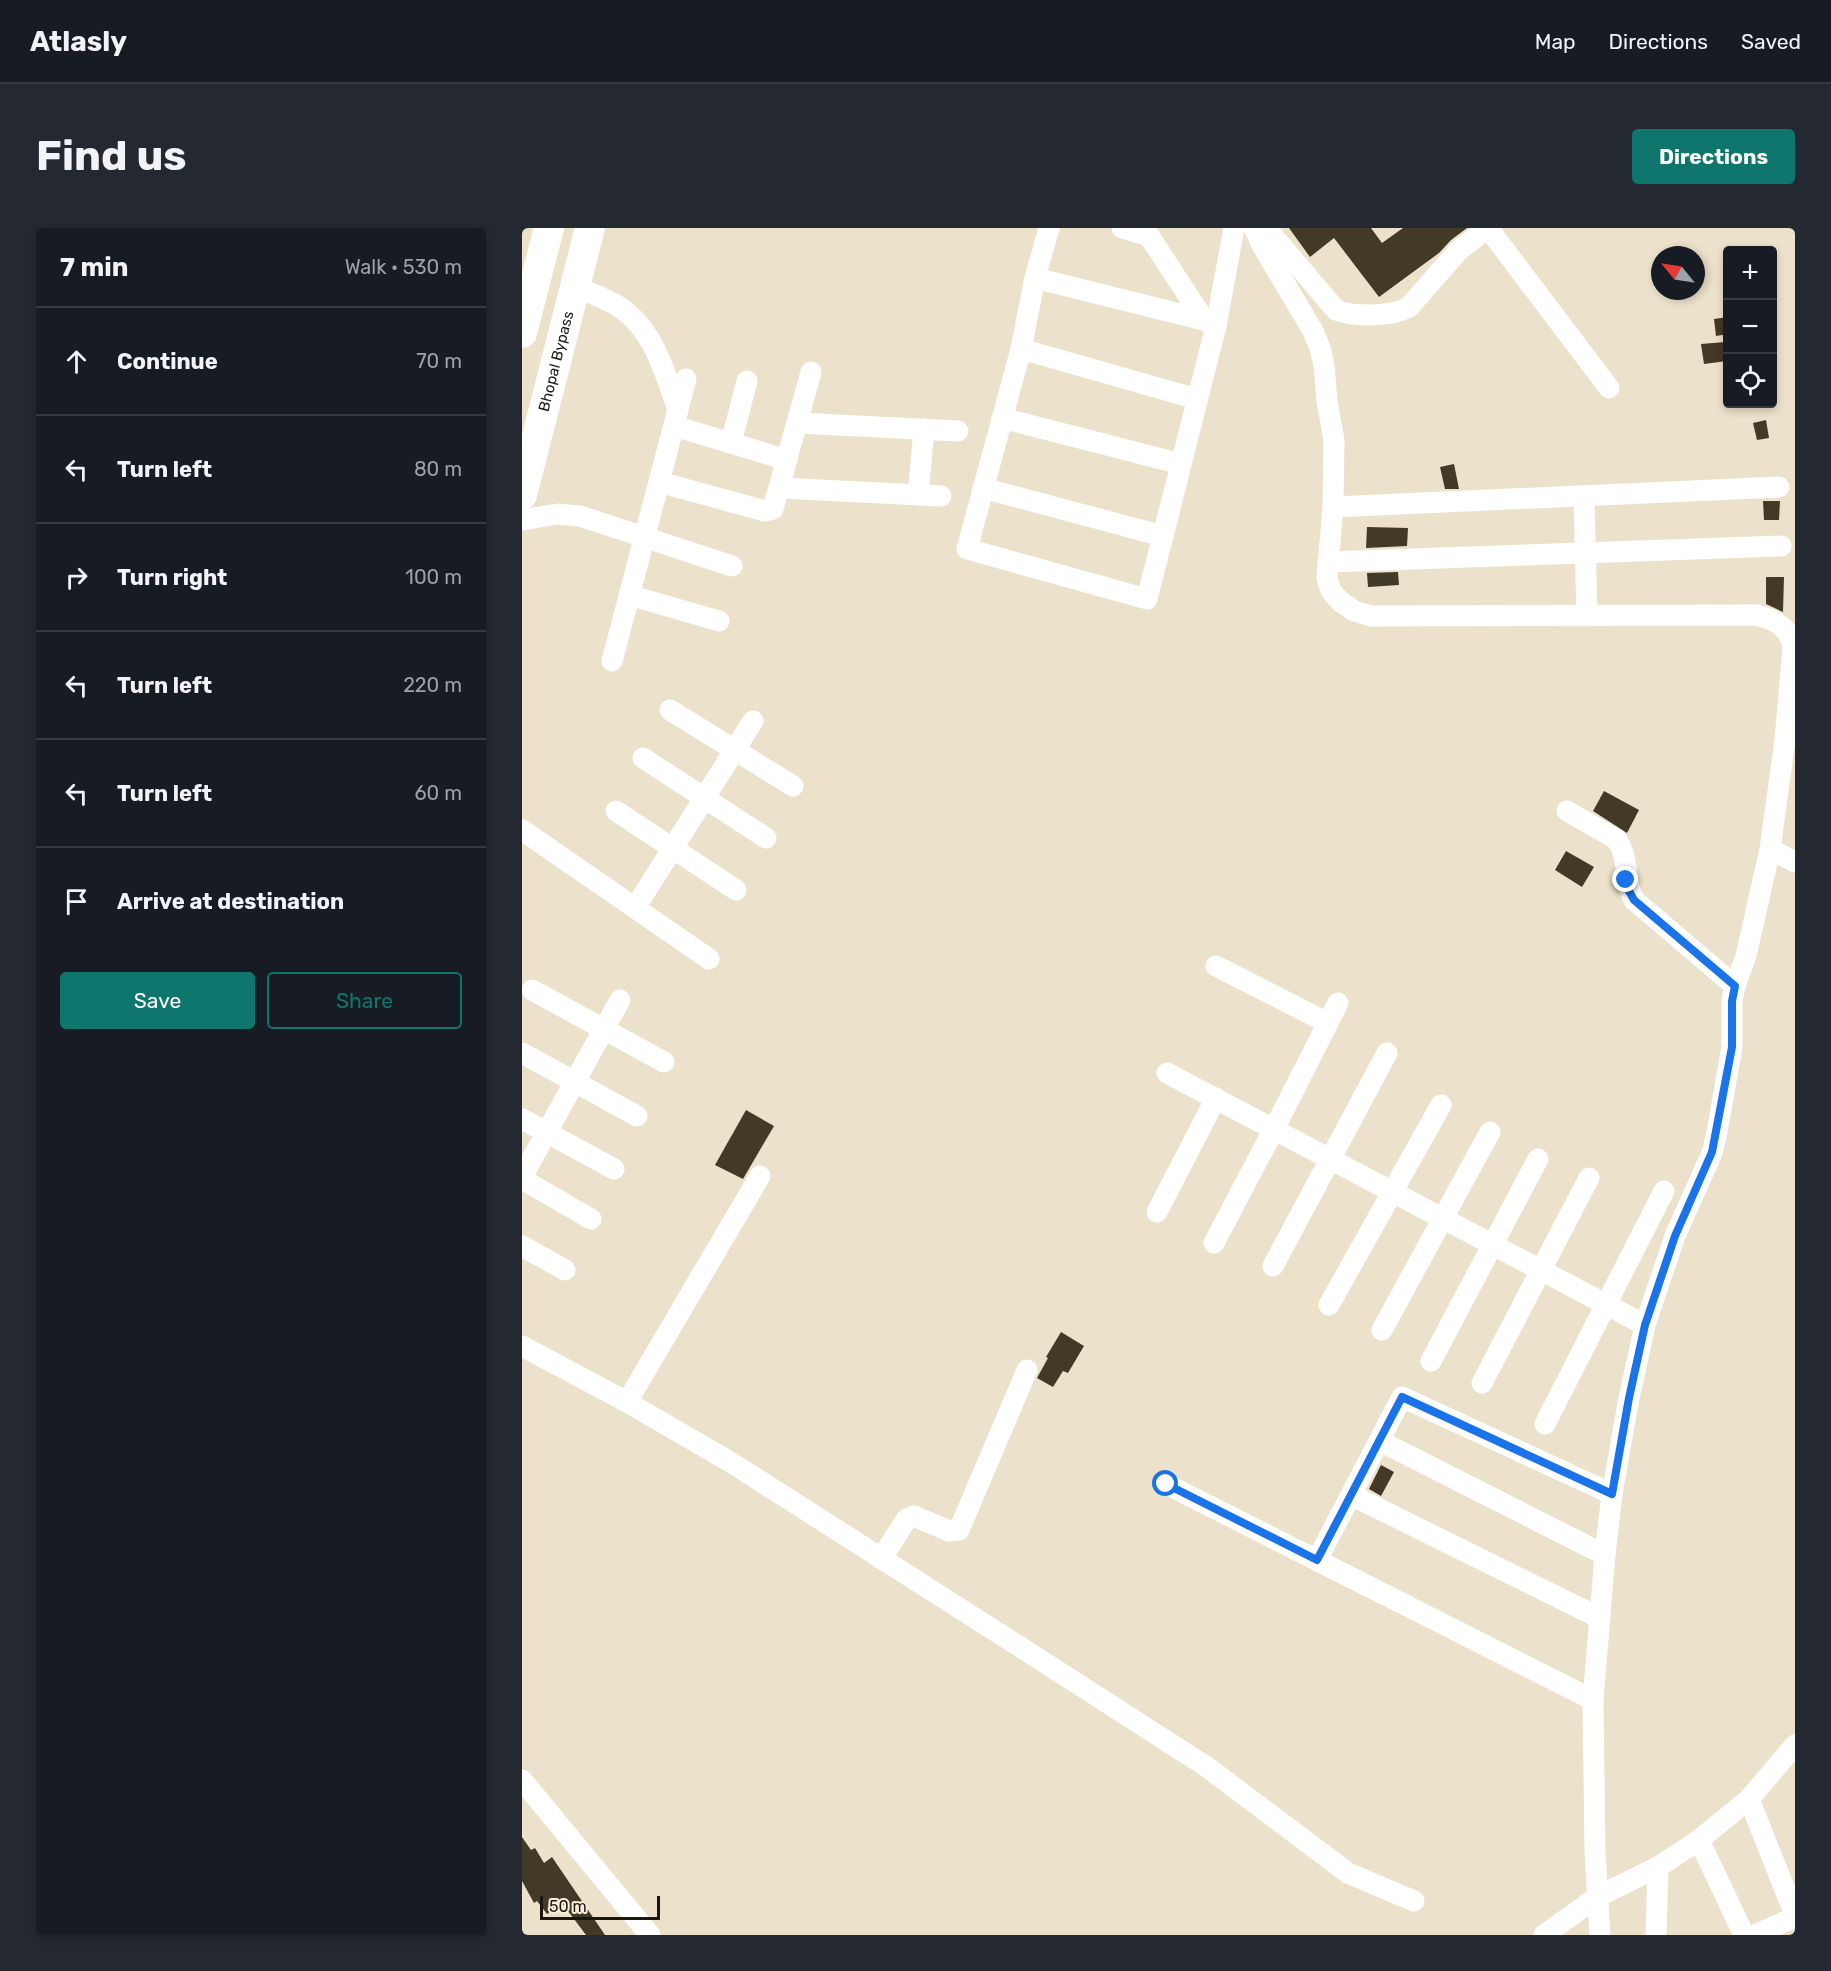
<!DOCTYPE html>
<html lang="en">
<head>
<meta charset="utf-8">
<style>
	:root { --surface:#171b24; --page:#242831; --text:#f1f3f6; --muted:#9ea1a6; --line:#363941; --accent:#0f766e }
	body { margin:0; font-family:Rubik,sans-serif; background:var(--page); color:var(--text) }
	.controls { position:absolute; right:18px; top:18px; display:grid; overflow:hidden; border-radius:6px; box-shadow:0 3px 9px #0003 }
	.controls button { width:54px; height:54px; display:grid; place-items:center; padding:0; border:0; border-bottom:2px solid var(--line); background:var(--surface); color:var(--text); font:30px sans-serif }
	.compass { position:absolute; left:1129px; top:18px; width:54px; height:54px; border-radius:50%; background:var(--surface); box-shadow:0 3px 9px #0003; rotate:300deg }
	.scale { position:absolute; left:18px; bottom:15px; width:120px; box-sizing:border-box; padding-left:6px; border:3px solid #1b1710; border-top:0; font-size:16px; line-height:21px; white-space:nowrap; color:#1b1710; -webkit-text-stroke:4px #f9eed8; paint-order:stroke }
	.stop { position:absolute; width:18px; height:18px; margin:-14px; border:4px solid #1a73e8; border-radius:50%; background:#fff }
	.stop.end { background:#1a73e8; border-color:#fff; box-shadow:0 2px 6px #0008 }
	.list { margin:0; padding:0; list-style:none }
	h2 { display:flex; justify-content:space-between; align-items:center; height:78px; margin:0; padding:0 24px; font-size:26px }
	h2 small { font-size:20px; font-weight:400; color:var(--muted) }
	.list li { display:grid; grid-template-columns:39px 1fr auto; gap:18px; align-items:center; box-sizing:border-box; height:108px; padding:0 24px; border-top:2px solid var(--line) }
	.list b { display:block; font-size:22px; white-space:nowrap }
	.list em { font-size:20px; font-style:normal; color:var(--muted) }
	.actions { display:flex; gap:12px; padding:18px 24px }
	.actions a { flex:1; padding:14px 0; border:2px solid var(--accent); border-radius:6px; text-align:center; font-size:21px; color:var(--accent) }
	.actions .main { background:var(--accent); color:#fff }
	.icon { flex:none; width:33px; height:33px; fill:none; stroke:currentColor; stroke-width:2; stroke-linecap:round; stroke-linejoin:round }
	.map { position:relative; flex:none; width:1273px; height:1707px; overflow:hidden; border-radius:6px }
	header { display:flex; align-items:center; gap:36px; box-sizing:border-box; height:84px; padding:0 30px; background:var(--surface); border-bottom:2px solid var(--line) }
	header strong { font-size:28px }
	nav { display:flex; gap:33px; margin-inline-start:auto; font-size:21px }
	.intro { display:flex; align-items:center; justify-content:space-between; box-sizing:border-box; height:144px; padding:0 36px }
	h1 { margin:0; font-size:42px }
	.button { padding:15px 27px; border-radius:6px; background:var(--accent); color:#fff; font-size:21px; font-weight:700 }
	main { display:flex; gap:36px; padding:0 36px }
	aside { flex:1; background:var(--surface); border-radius:6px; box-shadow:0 3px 9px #0003 }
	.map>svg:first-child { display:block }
	.building { fill:#423927 }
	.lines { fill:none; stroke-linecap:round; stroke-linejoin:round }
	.minor { stroke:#fff; stroke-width:21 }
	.highway { stroke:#fff; stroke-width:30 }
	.route { stroke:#1a73e8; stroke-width:8 }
	.labels { text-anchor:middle; stroke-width:6; stroke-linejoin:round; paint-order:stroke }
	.street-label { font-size:15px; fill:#1b1710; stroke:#f9eed8 }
</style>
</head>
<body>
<header>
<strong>Atlasly</strong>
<nav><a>Map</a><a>Directions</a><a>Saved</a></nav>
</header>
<div class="intro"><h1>Find us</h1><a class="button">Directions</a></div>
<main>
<aside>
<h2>7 min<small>Walk · 530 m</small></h2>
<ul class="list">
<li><svg class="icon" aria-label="ahead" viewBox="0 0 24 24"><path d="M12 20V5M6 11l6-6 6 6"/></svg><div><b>Continue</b></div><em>70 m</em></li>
<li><svg class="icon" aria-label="left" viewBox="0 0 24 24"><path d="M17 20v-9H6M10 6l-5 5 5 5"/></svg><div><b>Turn left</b></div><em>80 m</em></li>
<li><svg class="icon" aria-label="right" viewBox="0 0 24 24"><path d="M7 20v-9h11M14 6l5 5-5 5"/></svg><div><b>Turn right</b></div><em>100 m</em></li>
<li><svg class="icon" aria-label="left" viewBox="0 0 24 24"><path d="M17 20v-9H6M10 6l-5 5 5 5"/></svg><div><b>Turn left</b></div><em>220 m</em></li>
<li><svg class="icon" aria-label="left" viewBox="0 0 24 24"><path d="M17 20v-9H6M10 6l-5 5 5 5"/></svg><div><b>Turn left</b></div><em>60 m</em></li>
<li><svg class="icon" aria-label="arrive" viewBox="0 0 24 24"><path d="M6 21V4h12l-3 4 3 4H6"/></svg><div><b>Arrive at destination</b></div></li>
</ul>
<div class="actions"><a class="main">Save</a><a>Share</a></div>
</aside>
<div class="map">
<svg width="1273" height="1707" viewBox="0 0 1273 1707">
	<rect width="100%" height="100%" fill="#ece1cb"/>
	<g class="building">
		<path d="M 767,0 L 849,0 L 860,15 L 881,0 L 945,0 L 929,12 L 917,25 L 857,69 L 812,10 L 788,29 Z"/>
		<path d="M 1206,89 L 1206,106 L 1194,108 L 1192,91 Z"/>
		<path d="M 1203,114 L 1205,133 L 1182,136 L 1179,116 Z"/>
		<path d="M 1244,192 L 1247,210 L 1235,212 L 1231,195 Z"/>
		<path d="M 932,236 L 937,261 L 923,261 L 918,239 Z"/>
		<path d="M 1241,273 L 1258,273 L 1257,292 L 1242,292 Z"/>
		<path d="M 845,299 L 886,300 L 885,318 L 844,320 Z"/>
		<path d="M 876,344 L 877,357 L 846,359 L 845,345 Z"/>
		<path d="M 1244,349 L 1262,349 L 1261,384 L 1244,376 Z"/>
		<path d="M 1082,563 L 1117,582 L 1105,605 L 1071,583 Z"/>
		<path d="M 1044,623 L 1072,639 L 1060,659 L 1033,642 Z"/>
		<path d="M 224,882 L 252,898 L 221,951 L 193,937 Z"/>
		<path d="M 539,1104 L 562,1118 L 546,1145 L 541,1143 L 531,1159 L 515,1150 L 526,1130 L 524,1129 Z"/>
		<path d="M 859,1237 L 872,1244 L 859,1268 L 847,1261 Z"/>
		<path d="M 0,1609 L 9,1622 L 13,1620 L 22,1635 L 30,1629 L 83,1707 L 64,1707 L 40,1675 L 25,1686 L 15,1673 L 12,1675 L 0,1653 Z"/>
	</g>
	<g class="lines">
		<g class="minor">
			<path d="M 527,0 L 513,50 L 499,121 L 445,321 L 625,371 L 694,98 L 712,0"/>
			<path d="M 600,0 L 627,8"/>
			<path d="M 622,0 L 682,92"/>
			<path d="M 732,0 L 740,17 L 791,103 L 798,120 L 802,137 L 805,173 L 812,212 L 811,279 L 805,350 L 809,363 L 819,374 L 832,383 L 849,388 L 1235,387 C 1254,392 1267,399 1271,419 L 1263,512 L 1248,621 L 1224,728 L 1213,758 L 1210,773 L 1210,819 L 1195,904 L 1190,925 L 1153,1008 L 1123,1097 L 1107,1170 L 1090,1266 L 1083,1327 L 1071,1472 L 1073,1624 L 1078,1707"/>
			<path d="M 744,0 L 814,82 C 832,89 869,89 887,79 L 937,22 L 966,0"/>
			<path d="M 966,0 L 1087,160"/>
			<path d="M 513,50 L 682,92 L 694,98"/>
			<path d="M 53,58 C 67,65 83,70 96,78 C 132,101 143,145 156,182"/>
			<path d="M 499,121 L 675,171"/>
			<path d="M 480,190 L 659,236"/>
			<path d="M 275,195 L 436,203"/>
			<path d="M 152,198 L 265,232"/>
			<path d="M 209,215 L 225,153"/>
			<path d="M 137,254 L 243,283 L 251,281 L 289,144"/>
			<path d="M 258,260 L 419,268"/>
			<path d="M 461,260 L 641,308"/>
			<path d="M 396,267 L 402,201"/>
			<path d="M 1062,268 L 1065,387"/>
			<path d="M 811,279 L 1257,259"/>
			<path d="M 0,292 L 36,286 L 58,288 L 210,338"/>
			<path d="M 806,334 L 1259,318"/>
			<path d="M 107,367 L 197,393"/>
			<path d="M 90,433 L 164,151"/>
			<path d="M 148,482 L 271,558"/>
			<path d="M 121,530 L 244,610"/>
			<path d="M 94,583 L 214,662"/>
			<path d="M 1045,583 L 1094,611 C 1108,628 1101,653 1112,672 L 1213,758"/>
			<path d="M 0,602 L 187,731"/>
			<path d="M 1248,621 L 1273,634"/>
			<path d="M 113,680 L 231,493"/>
			<path d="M 694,738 L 806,795"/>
			<path d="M 10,762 L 142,834"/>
			<path d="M 0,825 L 115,888"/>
			<path d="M 645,845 L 1123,1097"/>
			<path d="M 0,891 L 92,941"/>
			<path d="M 0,949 L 98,772"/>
			<path d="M 0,951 L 69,991"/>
			<path d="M 635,984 L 694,870"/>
			<path d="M 692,1015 L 752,901 L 816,775"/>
			<path d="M 0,1018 L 43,1042"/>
			<path d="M 751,1038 L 865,825"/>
			<path d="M 807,1077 L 919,877"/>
			<path d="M 860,1102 L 968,904"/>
			<path d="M 0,1118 L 105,1174 L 210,1235 L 517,1431 L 685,1539 L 826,1645 L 892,1673"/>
			<path d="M 909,1133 L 1016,931"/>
			<path d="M 960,1155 L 1067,950"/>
			<path d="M 105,1174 L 238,948"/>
			<path d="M 1023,1196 L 1142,963"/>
			<path d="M 858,1213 L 1083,1327"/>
			<path d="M 644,1256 L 1071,1472"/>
			<path d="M 829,1267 L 1078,1390"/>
			<path d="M 359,1331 L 384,1292 L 392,1288 L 427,1303 L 437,1302 L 505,1142"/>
			<path d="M 795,1332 L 880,1169 L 1090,1266"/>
			<path d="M 0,1552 L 128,1707"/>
			<path d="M 1227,1571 L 1273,1687"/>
			<path d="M 1177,1612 L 1222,1707"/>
			<path d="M 1022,1707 L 1075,1669 L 1136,1639 L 1177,1612 L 1227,1571 L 1273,1517"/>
			<path d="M 1134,1707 L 1136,1639"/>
			<path d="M 1233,1707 L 1273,1689"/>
		</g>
		<g class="highway">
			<path d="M 0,105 L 27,0"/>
			<path id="s1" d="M 0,267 L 68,0"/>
		</g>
	</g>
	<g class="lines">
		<path class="route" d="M 644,1256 L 795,1332 L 880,1169 L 1090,1266 L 1107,1170 L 1123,1097 L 1153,1008 L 1190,924 L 1210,819 L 1210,773 L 1213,758 L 1112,672 L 1107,663 L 1104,652"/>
	</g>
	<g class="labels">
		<g class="street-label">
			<text dy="5" stroke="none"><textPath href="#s1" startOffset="138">Bhopal Bypass</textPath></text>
		</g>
	</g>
</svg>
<div class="controls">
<button>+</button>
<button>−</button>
<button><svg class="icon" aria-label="locate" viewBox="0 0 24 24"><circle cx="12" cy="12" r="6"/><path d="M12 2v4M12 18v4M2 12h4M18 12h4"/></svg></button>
</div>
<svg class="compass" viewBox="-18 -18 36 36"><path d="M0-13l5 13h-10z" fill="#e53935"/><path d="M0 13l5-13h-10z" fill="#9ea1a6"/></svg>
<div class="scale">50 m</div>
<div class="stop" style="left:644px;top:1256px"></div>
<div class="stop end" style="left:1104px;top:652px"></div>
</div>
</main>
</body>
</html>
